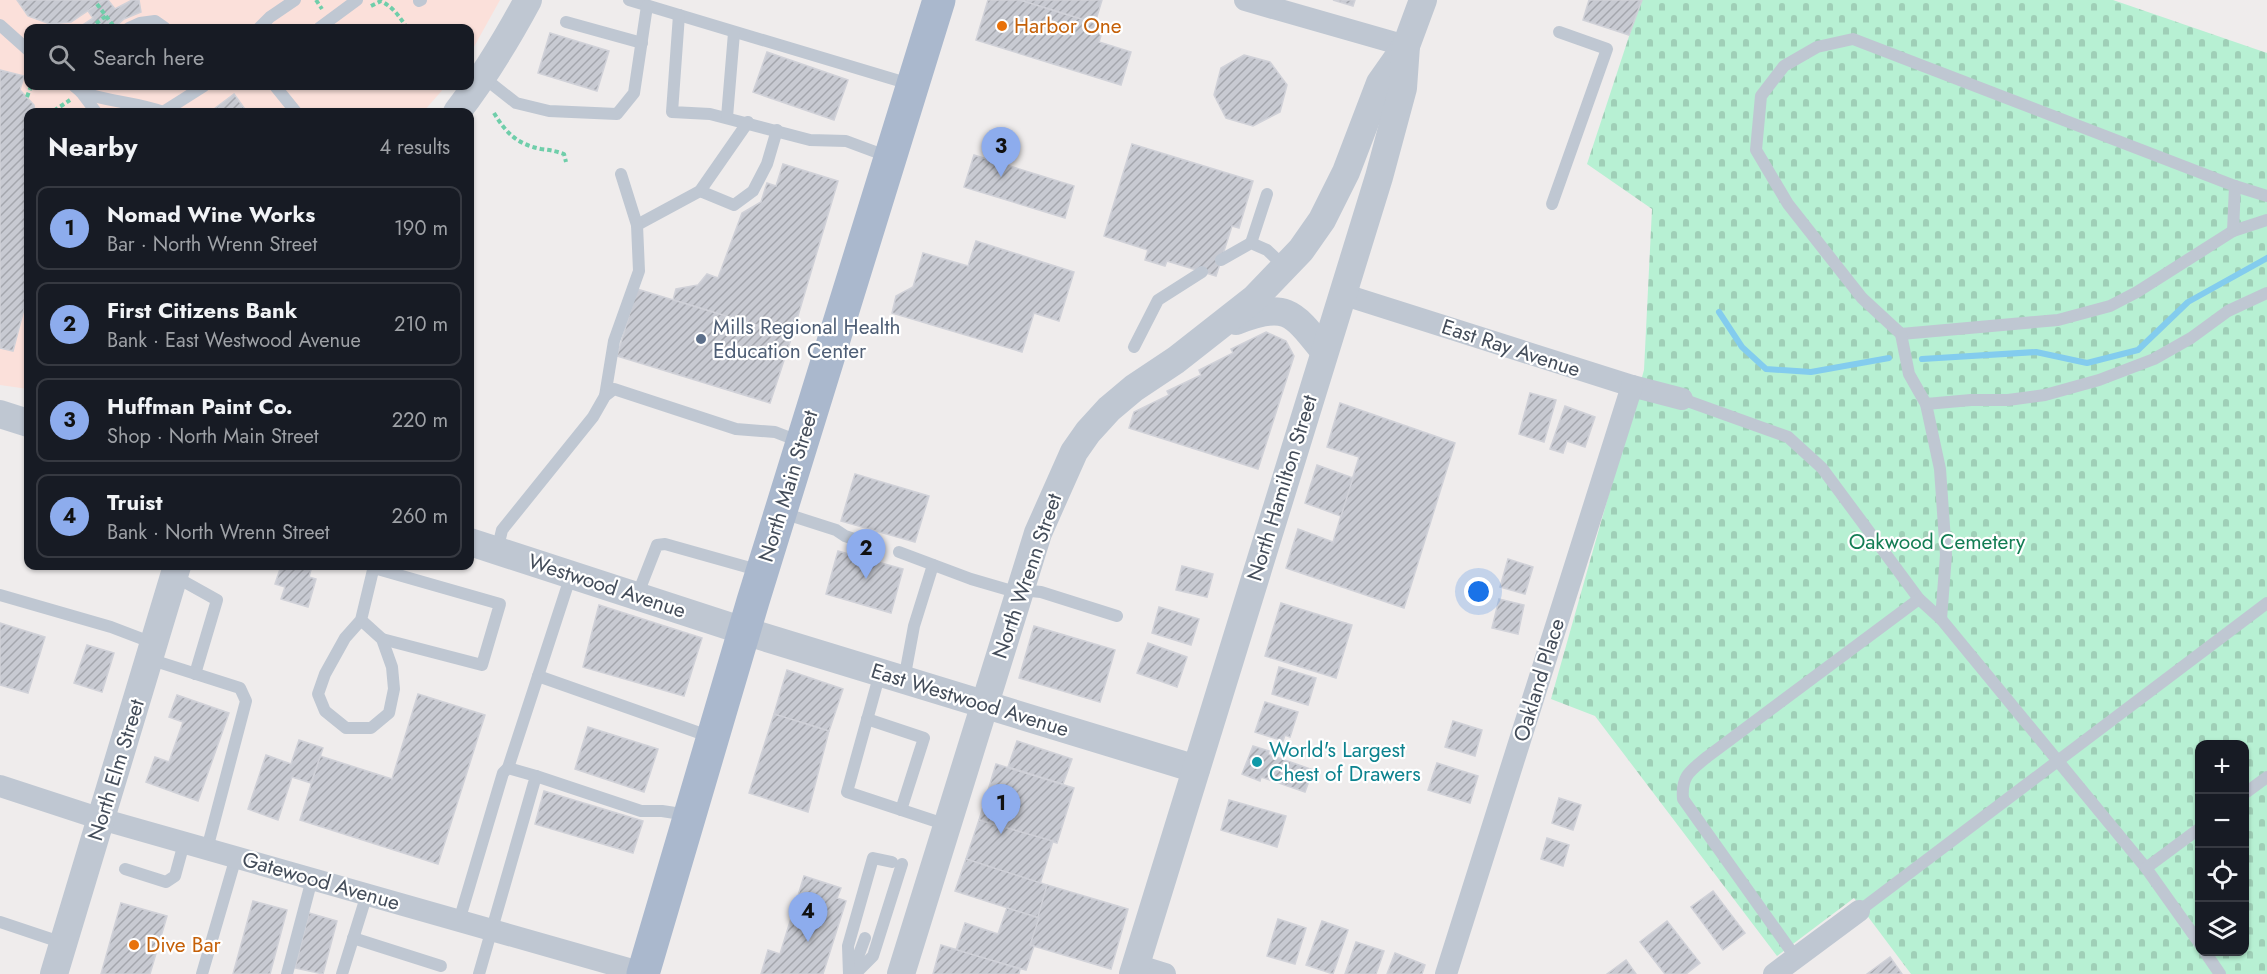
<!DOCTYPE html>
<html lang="en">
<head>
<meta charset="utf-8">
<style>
	:root { --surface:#171b24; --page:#242831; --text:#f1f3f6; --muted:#9ea1a6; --line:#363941; --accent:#8daced }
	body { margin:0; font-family:Jost,sans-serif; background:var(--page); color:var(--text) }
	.controls { position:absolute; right:18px; bottom:18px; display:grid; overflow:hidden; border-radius:12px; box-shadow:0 2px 4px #0004 }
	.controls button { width:54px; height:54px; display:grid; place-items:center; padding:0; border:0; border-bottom:2px solid var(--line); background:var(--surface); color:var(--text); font:30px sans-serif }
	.you { position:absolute; left:1479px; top:592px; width:21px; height:21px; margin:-15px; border:4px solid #fff; border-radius:50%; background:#1a73e8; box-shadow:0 0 0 9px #1a73e833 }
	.badge { display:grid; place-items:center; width:39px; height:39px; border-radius:50%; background:var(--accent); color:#111; font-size:20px; font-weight:700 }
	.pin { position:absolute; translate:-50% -50px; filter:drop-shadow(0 2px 3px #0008) }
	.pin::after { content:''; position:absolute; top:32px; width:21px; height:18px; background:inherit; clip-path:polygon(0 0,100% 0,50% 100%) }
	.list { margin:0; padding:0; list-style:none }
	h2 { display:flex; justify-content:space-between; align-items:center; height:78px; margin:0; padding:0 24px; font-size:26px }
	h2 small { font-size:20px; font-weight:400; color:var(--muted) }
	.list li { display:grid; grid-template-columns:39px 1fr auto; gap:18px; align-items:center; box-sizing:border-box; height:84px; margin:0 12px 12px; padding:0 12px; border:2px solid var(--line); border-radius:12px }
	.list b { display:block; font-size:22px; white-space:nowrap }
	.list p { margin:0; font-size:20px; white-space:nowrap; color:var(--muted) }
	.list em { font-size:20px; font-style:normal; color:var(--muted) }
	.icon { flex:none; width:33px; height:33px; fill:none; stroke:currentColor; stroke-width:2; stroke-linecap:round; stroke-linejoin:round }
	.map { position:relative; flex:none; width:2267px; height:974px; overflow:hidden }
	.search { position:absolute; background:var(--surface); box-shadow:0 2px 4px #0004; left:24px; top:24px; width:450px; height:66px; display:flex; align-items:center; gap:15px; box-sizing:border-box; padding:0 21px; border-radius:12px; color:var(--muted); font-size:22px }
	.panel { position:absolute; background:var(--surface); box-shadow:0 2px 4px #0004; left:24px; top:108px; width:450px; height:462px; border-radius:12px }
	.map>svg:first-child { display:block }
	.medical { fill:#fbe0da }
	.cemetery { fill:url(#cemetery-stones); fill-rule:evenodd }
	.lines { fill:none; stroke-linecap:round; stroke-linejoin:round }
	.stream { stroke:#83ccee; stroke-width:6 }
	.building { fill:url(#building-hatch); stroke:#d0d1d8; stroke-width:1.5 }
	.path { stroke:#6fceaa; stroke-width:4; stroke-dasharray:4.5 3; stroke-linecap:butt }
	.service { stroke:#bfc7d2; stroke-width:12 }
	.minor { stroke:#bfc7d2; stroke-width:22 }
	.tertiary { stroke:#bfc7d2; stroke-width:28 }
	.primary { stroke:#aab8cd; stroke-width:33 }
	.food-dot { fill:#e8710a; stroke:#fff; stroke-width:2 }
	.service-dot { fill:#5c6f8a; stroke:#fff; stroke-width:2 }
	.culture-dot { fill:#0f9aa8; stroke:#fff; stroke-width:2 }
	.labels { text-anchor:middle; stroke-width:4.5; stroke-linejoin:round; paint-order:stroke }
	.food-label { font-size:21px; fill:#c56008; stroke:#fff; text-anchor:start }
	.service-label { font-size:21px; fill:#4e5e75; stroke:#fff; text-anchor:start }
	.street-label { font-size:21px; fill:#444d5a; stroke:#fff }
	.park-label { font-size:21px; fill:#137d54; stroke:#fff }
	.culture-label { font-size:21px; fill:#0d838f; stroke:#fff; text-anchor:start }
</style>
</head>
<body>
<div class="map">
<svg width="2267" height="974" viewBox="0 0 2267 974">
	<defs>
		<pattern id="cemetery-stones" width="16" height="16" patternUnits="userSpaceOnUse" patternTransform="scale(1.5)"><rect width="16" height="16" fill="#b7f0d3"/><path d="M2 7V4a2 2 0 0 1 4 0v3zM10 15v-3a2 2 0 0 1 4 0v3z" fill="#9fcfb7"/></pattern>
		<pattern id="building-hatch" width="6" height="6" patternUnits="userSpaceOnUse" patternTransform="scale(1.5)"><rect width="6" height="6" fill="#c8cad2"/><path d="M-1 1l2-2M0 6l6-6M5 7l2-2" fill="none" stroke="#a4a6ad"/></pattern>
	</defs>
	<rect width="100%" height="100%" fill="#efecec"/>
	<path class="medical" d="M 0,0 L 500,0 L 470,54 L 470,28 L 28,28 L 28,86 L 446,86 L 423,112 L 28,112 L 28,389 L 0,385 Z"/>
	<path class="cemetery" d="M 1641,0 L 2113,0 L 2267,53 L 2267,974 L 1911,974 L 1854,898 L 1777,956 L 1595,716 L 1551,699 L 1644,370 L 1652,209 L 1587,164 ZM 2200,744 L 2244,744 L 2244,952 L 2200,952 Z"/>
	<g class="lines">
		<g class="stream">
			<path d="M 1719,312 L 1742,347 L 1766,369 L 1811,372 L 1889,358"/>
			<path d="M 1922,359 L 2036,352 L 2087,363 L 2138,350 L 2188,302 L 2267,258"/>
		</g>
	</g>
	<g class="building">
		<path d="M 17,0 L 104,0 L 71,22 L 50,24 L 28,16 Z"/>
		<path d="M 104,0 L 108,0 L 115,9 L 132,0 L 139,0 L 141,12 L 124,19 L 114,28 L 78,28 L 93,18 L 88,11 Z"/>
		<path d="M 988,0 L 1020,0 L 1104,26 L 1099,42 L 1131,52 L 1121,85 L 976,40 Z"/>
		<path d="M 1020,0 L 1102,0 L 1095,23 Z"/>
		<path d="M 1333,0 L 1355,0 L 1353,6 Z"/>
		<path d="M 1589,0 L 1642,0 L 1629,35 L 1583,20 Z"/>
		<path d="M 550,33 L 609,51 L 597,91 L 538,73 Z"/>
		<path d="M 767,52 L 848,80 L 834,120 L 753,92 Z"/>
		<path d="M 1244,55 L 1270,62 L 1287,85 L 1280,112 L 1253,126 L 1226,118 L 1214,95 L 1221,68 Z"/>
		<path d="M 0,70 L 24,76 L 20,90 L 34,105 L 35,112 L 28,112 L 28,294 L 13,351 L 0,348 Z"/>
		<path d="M 234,94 L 247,112 L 210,112 Z"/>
		<path d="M 1132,144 L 1253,181 L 1239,228 L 1232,226 L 1216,276 L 1167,261 L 1165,266 L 1145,260 L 1148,250 L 1104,236 Z"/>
		<path d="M 974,155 L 1074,186 L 1065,218 L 964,187 Z"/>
		<path d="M 783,164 L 838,181 L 792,336 L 673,300 L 676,289 L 698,285 L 707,274 L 718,278 L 742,213 L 761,202 L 767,183 L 776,186 Z"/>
		<path d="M 976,241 L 1074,272 L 1059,321 L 1034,313 L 1022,352 L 892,313 L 896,296 L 913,287 L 923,253 L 968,266 Z"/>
		<path d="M 637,289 L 792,336 L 770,403 L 617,356 Z"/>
		<path d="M 1266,332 L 1286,341 L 1294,356 L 1258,469 L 1129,428 L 1134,412 L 1169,395 L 1167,391 L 1201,375 L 1199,370 L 1233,353 L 1231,349 Z"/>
		<path d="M 1530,393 L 1556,400 L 1544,442 L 1519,434 Z"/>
		<path d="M 1340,403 L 1455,443 L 1404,608 L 1286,568 L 1298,529 L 1333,542 L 1359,457 L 1327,447 Z"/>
		<path d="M 1565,406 L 1595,417 L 1585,447 L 1567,441 L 1563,453 L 1550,449 Z"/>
		<path d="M 1317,465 L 1353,478 L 1341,516 L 1305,503 Z"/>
		<path d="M 855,474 L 929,496 L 915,542 L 841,521 Z"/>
		<path d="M 838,551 L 903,569 L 891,613 L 826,594 Z"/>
		<path d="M 1508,559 L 1533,567 L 1525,594 L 1500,587 Z"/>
		<path d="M 281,566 L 312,566 L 309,577 L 316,579 L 308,607 L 281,599 L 285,587 L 275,584 Z"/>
		<path d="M 1182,566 L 1213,574 L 1207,597 L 1176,590 Z"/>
		<path d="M 1499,599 L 1524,605 L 1518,634 L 1492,628 Z"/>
		<path d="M 1281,603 L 1352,625 L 1336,678 L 1265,656 Z"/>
		<path d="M 599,605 L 702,638 L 684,696 L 583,667 Z"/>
		<path d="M 1159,607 L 1199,619 L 1191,645 L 1152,633 Z"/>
		<path d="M 0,623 L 45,637 L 28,693 L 0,685 Z"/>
		<path d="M 1034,626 L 1115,650 L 1100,702 L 1019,678 Z"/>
		<path d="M 1148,643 L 1187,657 L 1177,687 L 1137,673 Z"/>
		<path d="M 87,645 L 114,653 L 102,692 L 74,683 Z"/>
		<path d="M 1279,667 L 1316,678 L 1308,705 L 1272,694 Z"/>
		<path d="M 787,670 L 843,689 L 829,731 L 774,714 Z"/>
		<path d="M 418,694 L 485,715 L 438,864 L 300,820 L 320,756 L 392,779 Z"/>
		<path d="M 177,695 L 229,713 L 198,801 L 146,782 L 155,757 L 169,762 L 183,722 L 169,717 Z"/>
		<path d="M 1265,702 L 1298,712 L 1290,737 L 1285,735 L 1283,741 L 1255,732 Z"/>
		<path d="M 774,714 L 829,731 L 808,812 L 749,793 Z"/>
		<path d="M 1453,721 L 1482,730 L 1475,756 L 1445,747 Z"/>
		<path d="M 588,727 L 658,749 L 644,792 L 575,769 Z"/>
		<path d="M 299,740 L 323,748 L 311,783 L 292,777 L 278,820 L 248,809 L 266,755 L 291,764 Z"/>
		<path d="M 1017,741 L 1072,759 L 1063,784 L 1008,767 Z"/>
		<path d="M 1253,746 L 1269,751 L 1268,754 L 1313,770 L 1305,792 L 1261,777 L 1260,781 L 1242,774 Z"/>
		<path d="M 1437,763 L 1478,776 L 1470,803 L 1428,790 Z"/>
		<path d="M 996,764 L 1074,788 L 1057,843 L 979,820 Z"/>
		<path d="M 544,791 L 643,821 L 633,853 L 535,824 Z"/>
		<path d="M 1559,798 L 1581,805 L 1573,830 L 1552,823 Z"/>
		<path d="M 1229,800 L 1286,816 L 1277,847 L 1221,830 Z"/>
		<path d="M 979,820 L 1053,841 L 1040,884 L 966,859 Z"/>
		<path d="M 1547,838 L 1569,845 L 1563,866 L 1541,859 Z"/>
		<path d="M 966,859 L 1047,885 L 1039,918 L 955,891 Z"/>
		<path d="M 804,876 L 841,888 L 837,898 L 846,901 L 823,974 L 761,974 L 768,950 L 780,954 Z"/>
		<path d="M 1047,885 L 1128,909 L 1111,969 L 1030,945 Z"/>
		<path d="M 1713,891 L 1745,933 L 1723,950 L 1691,907 Z"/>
		<path d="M 253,901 L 287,910 L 270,974 L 233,974 Z"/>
		<path d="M 121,903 L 167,916 L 150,974 L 101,974 Z"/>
		<path d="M 1007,908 L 1039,918 L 1030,945 L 1034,946 L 1026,970 L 956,950 L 965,923 L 998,934 Z"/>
		<path d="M 309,913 L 337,921 L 323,974 L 295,968 Z"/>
		<path d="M 1278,919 L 1306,928 L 1295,964 L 1267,956 Z"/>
		<path d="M 1322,921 L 1348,930 L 1333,974 L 1306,965 Z"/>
		<path d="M 1667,921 L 1700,963 L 1686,974 L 1665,974 L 1640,942 Z"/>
		<path d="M 1356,942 L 1384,951 L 1376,974 L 1345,974 Z"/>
		<path d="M 941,945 L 1020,969 L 1019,974 L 933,974 Z"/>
		<path d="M 1395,953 L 1425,965 L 1422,974 L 1387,974 Z"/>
		<path d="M 1890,957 L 1902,974 L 1867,974 Z"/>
		<path d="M 1626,960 L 1636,974 L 1607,974 Z"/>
	</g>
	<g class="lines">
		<g class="path">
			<path d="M 316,0 L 322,9"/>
			<path d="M 97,4 L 115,28"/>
			<path d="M 371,6 L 381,1 C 394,8 399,16 407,28"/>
			<path d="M 90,28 L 106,16"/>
			<path d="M 27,97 L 31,86"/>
			<path d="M 39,112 L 55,110 L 70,100"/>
			<path d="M 494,113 C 506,133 517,144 541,149 C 549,150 556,151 564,154 L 566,162"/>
		</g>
		<g class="service">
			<path d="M 629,0 L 913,85"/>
			<path d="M 419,1 L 421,0"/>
			<path d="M 679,15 L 672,112 L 710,114 L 810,140 L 846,141 L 889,157"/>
			<path d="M 566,22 L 642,43"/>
			<path d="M 0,25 L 28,50"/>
			<path d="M 129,28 L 140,23 L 155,21 L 165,28"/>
			<path d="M 259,28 L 270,17 L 295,0"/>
			<path d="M 319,28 L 357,0"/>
			<path d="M 483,77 L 516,103 L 549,111 L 617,114 L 634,93 L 647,6"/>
			<path d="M 74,86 L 81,92 L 96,112"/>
			<path d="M 275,86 L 296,112"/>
			<path d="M 81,92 C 108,102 136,102 163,112"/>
			<path d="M 163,112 L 204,86"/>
			<path d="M 727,117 L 734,33"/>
			<path d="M 700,191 L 734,205 L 753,191 L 767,164 L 777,130"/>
			<path d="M 2267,196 L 2235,186 L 1853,39 L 1817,47 L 1784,66 L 1761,96 L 1756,150 L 1788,204 L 1862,298 L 1901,334 L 2058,320 L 2110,306 L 2137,292 L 2233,231 L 2267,220"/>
			<path d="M 1552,204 L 1607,49 L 1559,32"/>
			<path d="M 637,225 L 700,191 L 748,122"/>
			<path d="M 2233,231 L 2235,186"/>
			<path d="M 1251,243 L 1267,194"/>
			<path d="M 1221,260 L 1251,243 L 1267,250 L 1285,267"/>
			<path d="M 1901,334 L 1909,374 L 1926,404 L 1940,469 L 1946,555 L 1941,619"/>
			<path d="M 1134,347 L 1158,300 L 1202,272"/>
			<path d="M 605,396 L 614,341 L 639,271 L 637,225 L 621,174"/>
			<path d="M 1682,399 L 1788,437 L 1822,468 L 1919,599 L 1941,619 L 2146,868 L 2200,944"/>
			<path d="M 1926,404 L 1971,400 L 2008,400 L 2045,395 L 2099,380 L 2154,359 L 2191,338 L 2228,311 L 2267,293"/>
			<path d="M 783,513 L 836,530 L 845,536 L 860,541"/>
			<path d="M 497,551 L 502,530 L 593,417 L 605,396 L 614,389 L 736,429 L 775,432 L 801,442"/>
			<path d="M 899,552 L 971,579 L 1019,593"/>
			<path d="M 374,568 L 500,604 L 482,665 L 382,639"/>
			<path d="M 174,576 L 217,600 L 195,674"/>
			<path d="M 1021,590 L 1041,592 L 1117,616"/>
			<path d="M 0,595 L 111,627 L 153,643"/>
			<path d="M 637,596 L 657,545 L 665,544 L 761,571"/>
			<path d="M 361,620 L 382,639 L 392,667 L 394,689 L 389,713 L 371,728 L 346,728 L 325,711 L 318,694 L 325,674 L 345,638 L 361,620 L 374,566"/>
			<path d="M 149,659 L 240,688 L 246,701 L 207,849"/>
			<path d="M 880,673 L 847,792 L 947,825"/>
			<path d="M 538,676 L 711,737"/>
			<path d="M 904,680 L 914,626 L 933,565"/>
			<path d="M 867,719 L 924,738 L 901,810"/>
			<path d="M 508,768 L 571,575"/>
			<path d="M 536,776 L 641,811 L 662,811 L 688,815"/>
			<path d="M 2244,794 L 2267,777"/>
			<path d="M 2146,868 L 2200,828"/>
			<path d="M 125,869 L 166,882 L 175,876 L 184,843"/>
			<path d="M 1859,911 L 2267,603"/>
			<path d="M 459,921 L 503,773 L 508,768 L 536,776 L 479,974"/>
			<path d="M 0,922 L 63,943"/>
			<path d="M 353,938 L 441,966"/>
			<path d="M 2205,952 L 2220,974"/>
			<path d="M 1796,958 L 1683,799 C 1681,776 1690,771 1707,757 L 1919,599"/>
			<path d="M 852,973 L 865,938"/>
			<path d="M 202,974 L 236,857"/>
			<path d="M 287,974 L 312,879"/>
			<path d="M 342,974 L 367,894"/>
			<path d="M 849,974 L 848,946 L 873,858 L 892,862"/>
			<path d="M 855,974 L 873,956 L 902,864"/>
		</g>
		<g class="minor">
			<path d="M 1245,0 L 1406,46"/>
			<path d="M 1342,294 L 1632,386 L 1682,399"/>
			<path d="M 0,786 L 101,819 L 643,973"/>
			<path d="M 1136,965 L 1165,974"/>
			<path d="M 1446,974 L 1632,386"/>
			<path d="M 1774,974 L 1859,911"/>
		</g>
		<g class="tertiary">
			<path d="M 457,112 C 484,77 507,39 528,0"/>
			<path d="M 1236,321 C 1286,301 1293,312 1324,351"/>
			<path d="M 0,414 L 28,423"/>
			<path d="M 470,542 L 744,631 L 1196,769"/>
			<path d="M 54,974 L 177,566"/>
			<path d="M 901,974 L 1038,533 L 1074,452 L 1088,432 L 1109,409 L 1134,388 L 1176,360 L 1255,298 L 1301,250 L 1322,220 L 1346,172 L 1380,83 L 1406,46"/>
			<path d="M 1133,974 L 1379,177 L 1403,88 L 1406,46 L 1423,0"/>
		</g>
		<path class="primary" d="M 643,974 L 753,601 L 939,0"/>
	</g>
	<g class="food-dot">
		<circle cx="1002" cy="26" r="6"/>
		<circle cx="134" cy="945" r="6"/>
	</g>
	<circle class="service-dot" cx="701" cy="339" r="6"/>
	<circle class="culture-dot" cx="1257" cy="762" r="6"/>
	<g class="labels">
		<g class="food-label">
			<text x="1014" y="33">Harbor One</text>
			<text x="146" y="952">Dive Bar</text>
		</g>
		<g class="service-label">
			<text x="713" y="334">Mills Regional Health<tspan x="713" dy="24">Education Center</tspan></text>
		</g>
		<g class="street-label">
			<text transform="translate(1511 348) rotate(18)" y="7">East Ray Avenue</text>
			<text transform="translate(788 486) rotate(-73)" y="7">North Main Street</text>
			<text transform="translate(1282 488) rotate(-73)" y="7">North Hamilton Street</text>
			<text transform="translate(1027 576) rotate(-71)" y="7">North Wrenn Street</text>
			<text transform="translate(607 586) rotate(18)" y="7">Westwood Avenue</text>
			<text transform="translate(1539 680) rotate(-73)" y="7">Oakland Place</text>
			<text transform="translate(970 700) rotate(17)" y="7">East Westwood Avenue</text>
			<text transform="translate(116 770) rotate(-73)" y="7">North Elm Street</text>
			<text transform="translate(321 881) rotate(16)" y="7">Gatewood Avenue</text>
		</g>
		<g class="park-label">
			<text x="1937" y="549">Oakwood Cemetery</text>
		</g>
		<g class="culture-label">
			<text x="1269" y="757">World's Largest<tspan x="1269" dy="24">Chest of Drawers</tspan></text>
		</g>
	</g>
</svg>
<div class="controls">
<button>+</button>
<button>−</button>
<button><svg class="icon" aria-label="locate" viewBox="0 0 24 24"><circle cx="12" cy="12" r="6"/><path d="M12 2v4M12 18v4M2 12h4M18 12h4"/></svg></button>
<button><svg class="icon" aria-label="layers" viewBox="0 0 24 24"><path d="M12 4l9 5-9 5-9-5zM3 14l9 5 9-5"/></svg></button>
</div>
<div class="you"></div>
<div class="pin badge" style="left:1001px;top:834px">1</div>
<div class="pin badge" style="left:866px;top:579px">2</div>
<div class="pin badge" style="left:1001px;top:177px">3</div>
<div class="pin badge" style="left:808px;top:942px">4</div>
<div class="search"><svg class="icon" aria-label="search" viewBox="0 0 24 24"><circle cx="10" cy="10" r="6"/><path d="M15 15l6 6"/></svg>Search here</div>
<section class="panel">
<h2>Nearby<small>4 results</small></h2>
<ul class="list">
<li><span class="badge">1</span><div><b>Nomad Wine Works</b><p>Bar · North Wrenn Street</p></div><em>190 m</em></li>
<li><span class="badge">2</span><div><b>First Citizens Bank</b><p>Bank · East Westwood Avenue</p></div><em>210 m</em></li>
<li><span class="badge">3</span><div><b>Huffman Paint Co.</b><p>Shop · North Main Street</p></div><em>220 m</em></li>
<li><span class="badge">4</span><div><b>Truist</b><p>Bank · North Wrenn Street</p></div><em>260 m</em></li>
</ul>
</section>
</div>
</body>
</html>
